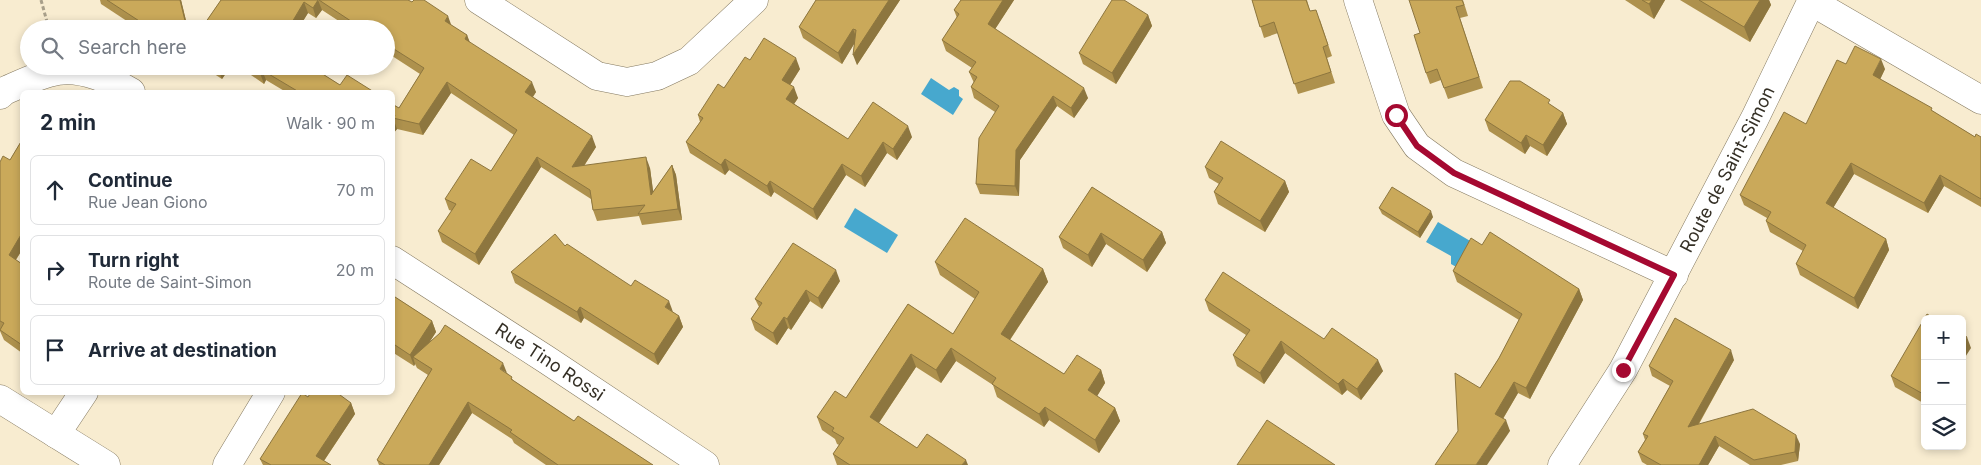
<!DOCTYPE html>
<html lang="en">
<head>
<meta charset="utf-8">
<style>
	:root { --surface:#fff; --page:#f6f6f7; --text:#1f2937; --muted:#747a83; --line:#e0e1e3 }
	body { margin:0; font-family:Inter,sans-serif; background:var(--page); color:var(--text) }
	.controls { position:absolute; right:15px; bottom:15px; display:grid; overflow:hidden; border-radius:8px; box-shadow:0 2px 8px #0003 }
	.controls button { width:45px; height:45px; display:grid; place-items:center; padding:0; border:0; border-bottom:1px solid var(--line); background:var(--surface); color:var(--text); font:25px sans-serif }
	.stop { position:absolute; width:15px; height:15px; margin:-11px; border:4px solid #a50931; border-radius:50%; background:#fff }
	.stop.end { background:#a50931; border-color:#fff; box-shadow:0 1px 5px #0008 }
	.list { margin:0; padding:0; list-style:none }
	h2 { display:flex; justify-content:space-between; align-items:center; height:65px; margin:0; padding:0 20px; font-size:21px }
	h2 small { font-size:16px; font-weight:400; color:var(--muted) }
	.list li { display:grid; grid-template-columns:32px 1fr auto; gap:15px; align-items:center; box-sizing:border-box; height:70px; margin:0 10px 10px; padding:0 10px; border:1px solid var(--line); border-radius:8px }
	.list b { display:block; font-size:19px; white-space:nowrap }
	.list p { margin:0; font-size:16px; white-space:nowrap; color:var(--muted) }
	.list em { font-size:16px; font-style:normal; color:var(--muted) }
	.icon { flex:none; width:28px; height:28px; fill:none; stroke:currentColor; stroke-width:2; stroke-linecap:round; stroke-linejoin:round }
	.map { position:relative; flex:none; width:1981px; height:465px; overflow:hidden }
	.search { position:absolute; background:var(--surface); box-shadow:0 2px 8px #0003; left:20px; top:20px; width:375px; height:55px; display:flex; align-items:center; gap:12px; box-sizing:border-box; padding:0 18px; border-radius:28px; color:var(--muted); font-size:19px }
	.panel { position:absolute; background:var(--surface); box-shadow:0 2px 8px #0003; left:20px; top:90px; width:375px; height:305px; border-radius:8px }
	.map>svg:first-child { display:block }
	.water { fill:#47a8ce }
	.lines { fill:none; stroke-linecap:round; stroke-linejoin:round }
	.minor-casing { stroke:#847960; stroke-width:29 }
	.secondary-casing { stroke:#847960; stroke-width:29 }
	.path { stroke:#a89f8a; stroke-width:3; stroke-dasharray:4 2.5; stroke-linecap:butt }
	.minor { stroke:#fff; stroke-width:28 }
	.secondary { stroke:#fff; stroke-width:28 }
	.wall { fill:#ae914d }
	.shaded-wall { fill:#8d763f }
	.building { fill:#caa95a; stroke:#8d763f }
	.route { stroke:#a50931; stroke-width:6 }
	.labels { text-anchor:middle; stroke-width:4.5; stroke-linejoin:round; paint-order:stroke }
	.street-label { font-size:18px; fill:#353026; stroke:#fffaef }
</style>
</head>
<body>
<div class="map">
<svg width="1981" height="465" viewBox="0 0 1981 465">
	<rect width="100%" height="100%" fill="#f8ecd0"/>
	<g class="water">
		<path d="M 931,78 L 949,90 L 954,87 L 959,90 L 959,96 L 963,99 L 953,115 L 921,94 Z"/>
		<path d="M 855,208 L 898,235 L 887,253 L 844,227 Z"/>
		<path d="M 1438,222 L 1477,245 L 1458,268 L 1451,264 L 1451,256 L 1426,242 Z"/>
	</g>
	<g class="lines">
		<defs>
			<g id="minor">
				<path d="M 479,0 L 597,76 L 627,82 L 657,76 L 689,61 L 754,0"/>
				<path d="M 1358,0 L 1396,115 L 1417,146 L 1454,173 L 1674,275"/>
				<path d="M 1812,2 L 1981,100"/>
				<path d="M 0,95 L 4,91 C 21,84 39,74 58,71 C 82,67 111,80 131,92"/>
				<path id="s1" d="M 392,260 L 547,360 L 705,465"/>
				<path d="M 0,399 L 106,465"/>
				<path d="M 56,434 L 84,392"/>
				<path d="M 227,465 L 271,392"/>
			</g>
			<g id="secondary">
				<path id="s2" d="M 1562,465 L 1623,370 L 1755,118 L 1812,0"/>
			</g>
		</defs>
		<use href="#minor" class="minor-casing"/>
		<use href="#secondary" class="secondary-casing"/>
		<path class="path" d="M 41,0 L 49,29"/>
		<use href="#minor" class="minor"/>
		<use href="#secondary" class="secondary"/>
	</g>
	<g class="wall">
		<path d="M 100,0 L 181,0 L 188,29 L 139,29 L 101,4 Z"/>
		<path d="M 221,0 L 408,0 L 467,35 L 469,42 L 536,92 L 533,97 L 596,147 L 584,166 L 650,168 L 653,192 L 672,165 L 676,175 L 682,220 L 642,225 L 639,216 L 597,221 L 593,210 L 591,199 L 541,167 L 479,265 L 442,242 L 438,231 L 452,211 L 449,210 L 445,199 L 491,171 L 514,135 L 451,93 L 423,135 L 397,129 L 392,135 L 392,104 L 399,108 L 420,74 L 386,52 L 386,29 L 351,29 L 322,10 L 316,18 L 308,13 L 298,29 L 201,29 Z"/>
		<path d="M 816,0 L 900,0 L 857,65 L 854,44 L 842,64 L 803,38 L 799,27 Z"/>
		<path d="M 961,0 L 1014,0 L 995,29 L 1088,98 L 1074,118 L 1057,106 L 1020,160 L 1019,196 L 980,194 L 976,184 L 995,112 L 974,98 L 971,87 L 974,83 L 969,72 L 972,68 L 946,51 L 942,40 L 957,18 L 954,10 Z"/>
		<path d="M 1252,0 L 1307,0 L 1310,11 L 1320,20 L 1332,56 L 1327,58 L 1335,83 L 1298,94 L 1278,33 L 1264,38 Z"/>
		<path d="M 1463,0 L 1468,16 L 1460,18 L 1483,88 L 1448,99 L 1441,80 L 1430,84 L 1426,73 L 1420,33 Z"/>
		<path d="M 1625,0 L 1665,0 L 1654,19 Z"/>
		<path d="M 1680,0 L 1769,0 L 1771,5 L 1750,42 Z"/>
		<path d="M 1148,15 L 1152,26 L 1116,84 L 1083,64 L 1079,53 Z"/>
		<path d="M 750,60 L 800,69 L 790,85 L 798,98 L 794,104 L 848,139 L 912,137 L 897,160 L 887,153 L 865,187 L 846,175 L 817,220 L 774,192 L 771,197 L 729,170 L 725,175 L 690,153 L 686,142 L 700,122 L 698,115 Z"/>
		<path d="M 1846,64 L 1885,69 L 1880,79 L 1975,137 L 1981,137 L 1981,207 L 1944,186 L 1928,213 L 1854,174 L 1833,208 L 1886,239 L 1889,250 L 1858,309 L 1800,275 L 1796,264 L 1803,251 L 1770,232 L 1766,221 L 1767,218 L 1744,205 L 1740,195 L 1806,124 Z"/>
		<path d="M 202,66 L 231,66 L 222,79 Z"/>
		<path d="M 238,66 L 310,66 L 340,85 L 374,92 L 286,92 L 266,80 L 264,84 Z"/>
		<path d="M 1552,106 L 1563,113 L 1567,124 L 1547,156 L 1530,146 L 1525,154 L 1489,131 L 1485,120 Z"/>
		<path d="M 22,140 L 22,250 L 16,260 L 22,264 L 22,353 L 4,340 L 0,331 L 0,162 L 10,160 Z"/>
		<path d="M 1205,167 L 1285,181 L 1289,192 L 1265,232 L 1218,204 L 1214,192 L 1219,184 L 1209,178 Z"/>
		<path d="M 1092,187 L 1162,232 L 1166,243 L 1147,272 L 1106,244 L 1092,267 L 1063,248 L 1059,237 Z"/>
		<path d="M 1379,208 L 1433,217 L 1420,238 L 1382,214 Z"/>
		<path d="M 1482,245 L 1579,289 L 1583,300 L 1530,399 L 1518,393 L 1503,419 L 1510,431 L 1458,431 L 1480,388 L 1499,358 L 1519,320 L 1457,282 L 1453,271 Z"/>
		<path d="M 935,262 L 1043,269 L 1048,282 L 1010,340 L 1064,374 L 1101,370 L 1105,383 L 1097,396 L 1115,408 L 1120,421 L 1099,453 L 1049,420 L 1044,427 L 997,397 L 993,385 L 956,361 L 941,383 L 916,367 L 879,423 L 917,448 L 968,465 L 837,465 L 833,454 L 839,445 L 837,444 L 835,439 L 822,430 L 817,417 L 846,398 L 908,304 L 953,334 L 975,299 L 940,275 Z"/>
		<path d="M 511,272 L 631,286 L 679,316 L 683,327 L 658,365 L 584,318 L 581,323 L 515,283 Z"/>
		<path d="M 840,281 L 822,309 L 810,301 L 791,330 L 788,328 L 777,345 L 755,330 L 751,319 L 759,307 L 755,299 Z"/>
		<path d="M 392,295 L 432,321 L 436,332 L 429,343 L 507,373 L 514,381 L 574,421 L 653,465 L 546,465 L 514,443 L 512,439 L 472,413 L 439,465 L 379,465 L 377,460 L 428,375 L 417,368 L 415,364 L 414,366 L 392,352 Z"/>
		<path d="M 1205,300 L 1324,339 L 1383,371 L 1361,400 L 1347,390 L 1342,395 L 1285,353 L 1264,384 L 1237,366 L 1233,355 L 1246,335 L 1209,311 Z"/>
		<path d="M 1925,319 L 1925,404 L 1895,387 L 1891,376 Z"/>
		<path d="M 1734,360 L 1699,424 L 1800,444 L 1798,461 L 1781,465 L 1750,465 L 1719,446 L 1708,465 L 1647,465 L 1642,462 L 1638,452 L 1645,440 L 1643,434 L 1670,386 L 1652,376 L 1649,366 Z"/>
		<path d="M 308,397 L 351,403 L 355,414 L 324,461 L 331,465 L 263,465 L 260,459 Z"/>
	</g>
	<g class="shaded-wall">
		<path d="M 180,0 L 181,0 L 188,29 L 187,29 Z"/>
		<path d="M 318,0 L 322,10 L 316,18 L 313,8 Z"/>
		<path d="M 889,0 L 900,0 L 857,65 L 853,55 Z"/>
		<path d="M 1003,0 L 1014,0 L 992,34 L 988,24 Z"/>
		<path d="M 1652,0 L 1665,0 L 1654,19 L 1649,4 Z"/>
		<path d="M 1760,0 L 1769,0 L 1771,5 L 1750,42 L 1744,27 Z"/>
		<path d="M 304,2 L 308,13 L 298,29 L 288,29 Z"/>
		<path d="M 1148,15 L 1152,26 L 1116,84 L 1112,73 Z"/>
		<path d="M 448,16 L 452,27 L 445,21 Z"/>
		<path d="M 853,29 L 857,39 L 842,64 L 838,53 Z"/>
		<path d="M 467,35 L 471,45 L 465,39 Z"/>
		<path d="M 796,58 L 800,69 L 786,91 L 782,80 Z"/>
		<path d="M 1881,59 L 1885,69 L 1877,86 L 1873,75 Z"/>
		<path d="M 220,66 L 231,66 L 222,79 L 218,69 Z"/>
		<path d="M 262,70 L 266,80 L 264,84 L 260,73 Z"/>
		<path d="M 447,82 L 451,93 L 423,135 L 419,124 Z"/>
		<path d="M 532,82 L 536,92 L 529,102 L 525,92 Z"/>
		<path d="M 794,87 L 798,98 L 790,110 L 786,99 Z"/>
		<path d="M 1084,88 L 1088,98 L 1074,118 L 1071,108 Z"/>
		<path d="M 1053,96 L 1057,106 L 1020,160 L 1019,196 L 1015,186 L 1016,150 Z"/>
		<path d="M 1563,113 L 1567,124 L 1547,156 L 1543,145 Z"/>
		<path d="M 393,118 L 397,129 L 392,135 L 392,119 Z"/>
		<path d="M 908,126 L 912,137 L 897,160 L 893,149 Z"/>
		<path d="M 1526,135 L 1530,146 L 1525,154 L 1521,143 Z"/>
		<path d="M 592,136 L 596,147 L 576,178 L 572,167 Z"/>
		<path d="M 883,142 L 887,153 L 865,187 L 861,176 Z"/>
		<path d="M 537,157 L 541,167 L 479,265 L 475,254 Z"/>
		<path d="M 646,157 L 650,168 L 655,205 L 651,195 Z"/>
		<path d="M 725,159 L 729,170 L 725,175 L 721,165 Z"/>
		<path d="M 1851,163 L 1854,174 L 1830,213 L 1826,203 Z"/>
		<path d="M 842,164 L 846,175 L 817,220 L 813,209 Z"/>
		<path d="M 672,165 L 676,175 L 682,220 L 678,209 Z"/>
		<path d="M 1940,175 L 1944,186 L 1928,213 L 1924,203 Z"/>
		<path d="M 770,181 L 774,192 L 771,197 L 767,186 Z"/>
		<path d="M 1285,181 L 1289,192 L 1265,232 L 1260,221 Z"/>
		<path d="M 1431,211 L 1433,217 L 1420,238 L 1418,232 Z"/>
		<path d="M 1162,232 L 1166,243 L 1147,272 L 1143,260 Z"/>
		<path d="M 22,233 L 22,250 L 12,265 L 9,255 Z"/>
		<path d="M 1101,233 L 1106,244 L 1092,267 L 1088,255 Z"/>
		<path d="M 1886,239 L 1889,250 L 1858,309 L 1854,298 Z"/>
		<path d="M 1043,269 L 1048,282 L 1005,347 L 1001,334 Z"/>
		<path d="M 836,270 L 840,281 L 822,309 L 818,298 Z"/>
		<path d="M 1579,289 L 1583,300 L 1530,399 L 1526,388 Z"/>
		<path d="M 806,290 L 810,301 L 791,330 L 787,319 Z"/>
		<path d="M 669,301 L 673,312 L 665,307 Z"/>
		<path d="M 580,307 L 584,318 L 581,323 L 577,312 Z"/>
		<path d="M 679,316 L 683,327 L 658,365 L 654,354 Z"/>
		<path d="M 784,317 L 788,328 L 777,345 L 773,333 Z"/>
		<path d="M 432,321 L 436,332 L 418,360 L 413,357 L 415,364 L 414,366 L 410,355 Z"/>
		<path d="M 1967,337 L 1971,348 L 1962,362 L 1962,344 Z"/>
		<path d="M 1281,341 L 1285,353 L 1264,384 L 1260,373 Z"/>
		<path d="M 951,348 L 956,361 L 941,383 L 936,370 Z"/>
		<path d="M 1731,350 L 1734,360 L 1691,437 L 1688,427 Z"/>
		<path d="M 911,354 L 916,367 L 874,430 L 870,417 Z"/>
		<path d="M 1378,360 L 1383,371 L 1361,400 L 1357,389 Z"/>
		<path d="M 503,363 L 507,373 L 500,369 Z"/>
		<path d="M 1101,370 L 1105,383 L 1093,403 L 1088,390 Z"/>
		<path d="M 1343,379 L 1347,390 L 1342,395 L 1338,384 Z"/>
		<path d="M 1514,382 L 1518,393 L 1499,425 L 1495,414 Z"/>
		<path d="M 468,402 L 472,413 L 439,465 L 429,465 Z"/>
		<path d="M 351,403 L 355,414 L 321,465 L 316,456 Z"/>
		<path d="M 1045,407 L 1049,420 L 1044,427 L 1039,414 Z"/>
		<path d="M 1115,408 L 1120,421 L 1099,453 L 1095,440 Z"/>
		<path d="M 1506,420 L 1510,431 L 1487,465 L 1476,465 Z"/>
		<path d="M 1796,435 L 1800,444 L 1798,461 L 1795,452 Z"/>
		<path d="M 1715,436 L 1719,446 L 1708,465 L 1699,465 Z"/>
		<path d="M 966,460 L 968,465 L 962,465 Z"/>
	</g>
	<g class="building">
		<path d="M 107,0 L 180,0 L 187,29 L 158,29 L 152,25 L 150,28 Z"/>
		<path d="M 221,0 L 318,0 L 313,8 L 304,2 L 288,29 L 201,29 Z"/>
		<path d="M 319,0 L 408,0 L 412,2 L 414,0 L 424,0 L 448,16 L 445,21 L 467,35 L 465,39 L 532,82 L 525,92 L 592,136 L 572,167 L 646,157 L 651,195 L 672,165 L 678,209 L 638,214 L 645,205 L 593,210 L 590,190 L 537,157 L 475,254 L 438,231 L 456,204 L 445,199 L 471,159 L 491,171 L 517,130 L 447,82 L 419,124 L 393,118 L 395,115 L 392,119 L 392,104 L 399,108 L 424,68 L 386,44 L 386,29 L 363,29 Z"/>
		<path d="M 816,0 L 889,0 L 853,55 L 856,30 L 853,29 L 838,53 L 799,27 Z"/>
		<path d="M 961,0 L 1003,0 L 988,24 L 1084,88 L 1071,108 L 1053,96 L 1016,150 L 1015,186 L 976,184 L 979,138 L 999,106 L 971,87 L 977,77 L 969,72 L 976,62 L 942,40 L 959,14 L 954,10 Z"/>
		<path d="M 1112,0 L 1124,0 L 1148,15 L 1112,73 L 1079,53 Z"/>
		<path d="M 1252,0 L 1306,0 L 1310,11 L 1316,10 L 1328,45 L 1323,47 L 1331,72 L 1294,84 L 1274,22 L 1260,27 Z"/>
		<path d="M 1409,0 L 1462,0 L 1464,5 L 1456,7 L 1479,77 L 1444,88 L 1437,69 L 1426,73 L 1414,35 L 1420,33 Z"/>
		<path d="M 1642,0 L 1652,0 L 1649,4 Z"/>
		<path d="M 1699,0 L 1760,0 L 1744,27 Z"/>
		<path d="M 764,38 L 796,58 L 782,80 L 794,87 L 786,99 L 848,139 L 873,102 L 908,126 L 893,149 L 883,142 L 861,176 L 842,164 L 813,209 L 770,181 L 767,186 L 725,159 L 721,165 L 686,142 L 703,118 L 698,115 L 718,84 L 724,88 L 745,57 L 750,60 Z"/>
		<path d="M 1855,46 L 1881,59 L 1873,75 L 1932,108 L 1931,110 L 1975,137 L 1976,134 L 1981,137 L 1981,199 L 1940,175 L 1924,203 L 1851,163 L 1826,203 L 1886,239 L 1854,298 L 1796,264 L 1806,245 L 1766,221 L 1771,212 L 1740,195 L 1784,112 L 1806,124 L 1837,60 L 1846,64 Z"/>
		<path d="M 250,66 L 310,66 L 340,85 L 347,75 L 374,92 L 299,92 L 262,70 L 260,73 Z"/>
		<path d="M 1510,81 L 1520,81 L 1550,100 L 1548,103 L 1563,113 L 1543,145 L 1526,135 L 1521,143 L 1485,120 Z"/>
		<path d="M 22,140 L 22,233 L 9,255 L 22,264 L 22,345 L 0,330 L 4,323 L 0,321 L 0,162 L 3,156 L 10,160 Z"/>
		<path d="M 1221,141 L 1285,181 L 1260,221 L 1214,192 L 1223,178 L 1205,167 Z"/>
		<path d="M 1092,187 L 1162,232 L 1143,260 L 1101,233 L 1088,255 L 1059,237 Z"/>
		<path d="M 1392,187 L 1431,211 L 1418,232 L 1379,208 Z"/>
		<path d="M 965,218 L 1043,269 L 1001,334 L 1064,374 L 1077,355 L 1101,370 L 1088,390 L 1115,408 L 1095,440 L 1045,407 L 1039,414 L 992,384 L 996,378 L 951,348 L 936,370 L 911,354 L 870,417 L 917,448 L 927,434 L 966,460 L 962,465 L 850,465 L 833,454 L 844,438 L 832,431 L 834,428 L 817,417 L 835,391 L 846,398 L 908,304 L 953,334 L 979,292 L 935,262 Z"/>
		<path d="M 1490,232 L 1579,289 L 1526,388 L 1514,382 L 1495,414 L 1506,420 L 1476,465 L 1435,465 L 1458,431 L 1455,373 L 1480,388 L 1499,358 L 1522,314 L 1453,271 L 1471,238 L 1482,245 Z"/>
		<path d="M 555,234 L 565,246 L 567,244 L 631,286 L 635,280 L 669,301 L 665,307 L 679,316 L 654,354 L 580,307 L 577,312 L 511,272 Z"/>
		<path d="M 793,243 L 836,270 L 818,298 L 806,290 L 787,319 L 784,317 L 773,333 L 751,319 L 762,303 L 755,299 Z"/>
		<path d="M 1223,272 L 1324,339 L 1332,328 L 1378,360 L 1357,389 L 1343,379 L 1338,384 L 1281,341 L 1260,373 L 1233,355 L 1250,330 L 1205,300 Z"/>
		<path d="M 392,295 L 432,321 L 410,355 L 392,343 Z"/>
		<path d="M 1927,314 L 1935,319 L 1925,319 L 1925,395 L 1891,376 Z"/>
		<path d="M 1675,318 L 1731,350 L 1688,427 L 1753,409 L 1796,435 L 1795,452 L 1754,460 L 1715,436 L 1699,465 L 1661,465 L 1638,452 L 1648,436 L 1643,434 L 1673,381 L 1649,366 Z"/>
		<path d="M 445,325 L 503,363 L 500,369 L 512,377 L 511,379 L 574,421 L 578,416 L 653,465 L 558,465 L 510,432 L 512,430 L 468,402 L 429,465 L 385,465 L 377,460 L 432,369 L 413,357 L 440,333 Z"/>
		<path d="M 1962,334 L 1967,337 L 1962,344 Z"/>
		<path d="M 311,392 L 336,392 L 351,403 L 316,456 L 331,465 L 271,465 L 260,459 L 302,393 L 308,397 Z"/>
		<path d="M 1267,420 L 1335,465 L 1237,465 Z"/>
	</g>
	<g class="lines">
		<path class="route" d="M 1396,115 L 1417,146 L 1454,173 L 1674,275 L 1623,370"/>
	</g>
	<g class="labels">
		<g class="street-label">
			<text dy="6" stroke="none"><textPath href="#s2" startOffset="339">Route de Saint-Simon</textPath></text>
			<text dy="6" stroke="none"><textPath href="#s1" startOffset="188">Rue Tino Rossi</textPath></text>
		</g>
	</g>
</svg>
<div class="controls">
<button>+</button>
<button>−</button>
<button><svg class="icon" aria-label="layers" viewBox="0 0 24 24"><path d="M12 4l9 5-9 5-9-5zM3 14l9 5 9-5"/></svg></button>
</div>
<div class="stop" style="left:1396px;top:115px"></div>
<div class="stop end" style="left:1623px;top:370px"></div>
<div class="search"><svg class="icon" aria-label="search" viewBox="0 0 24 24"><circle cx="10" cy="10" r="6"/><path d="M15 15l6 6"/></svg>Search here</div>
<section class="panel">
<h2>2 min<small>Walk · 90 m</small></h2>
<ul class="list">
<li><svg class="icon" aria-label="ahead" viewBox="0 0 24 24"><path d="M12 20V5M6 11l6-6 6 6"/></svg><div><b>Continue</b><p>Rue Jean Giono</p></div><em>70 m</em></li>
<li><svg class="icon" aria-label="right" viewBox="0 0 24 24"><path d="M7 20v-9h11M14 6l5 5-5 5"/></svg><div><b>Turn right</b><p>Route de Saint-Simon</p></div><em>20 m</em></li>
<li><svg class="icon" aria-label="arrive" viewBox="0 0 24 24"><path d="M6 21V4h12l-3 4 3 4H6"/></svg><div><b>Arrive at destination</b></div></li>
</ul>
</section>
</div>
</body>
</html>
